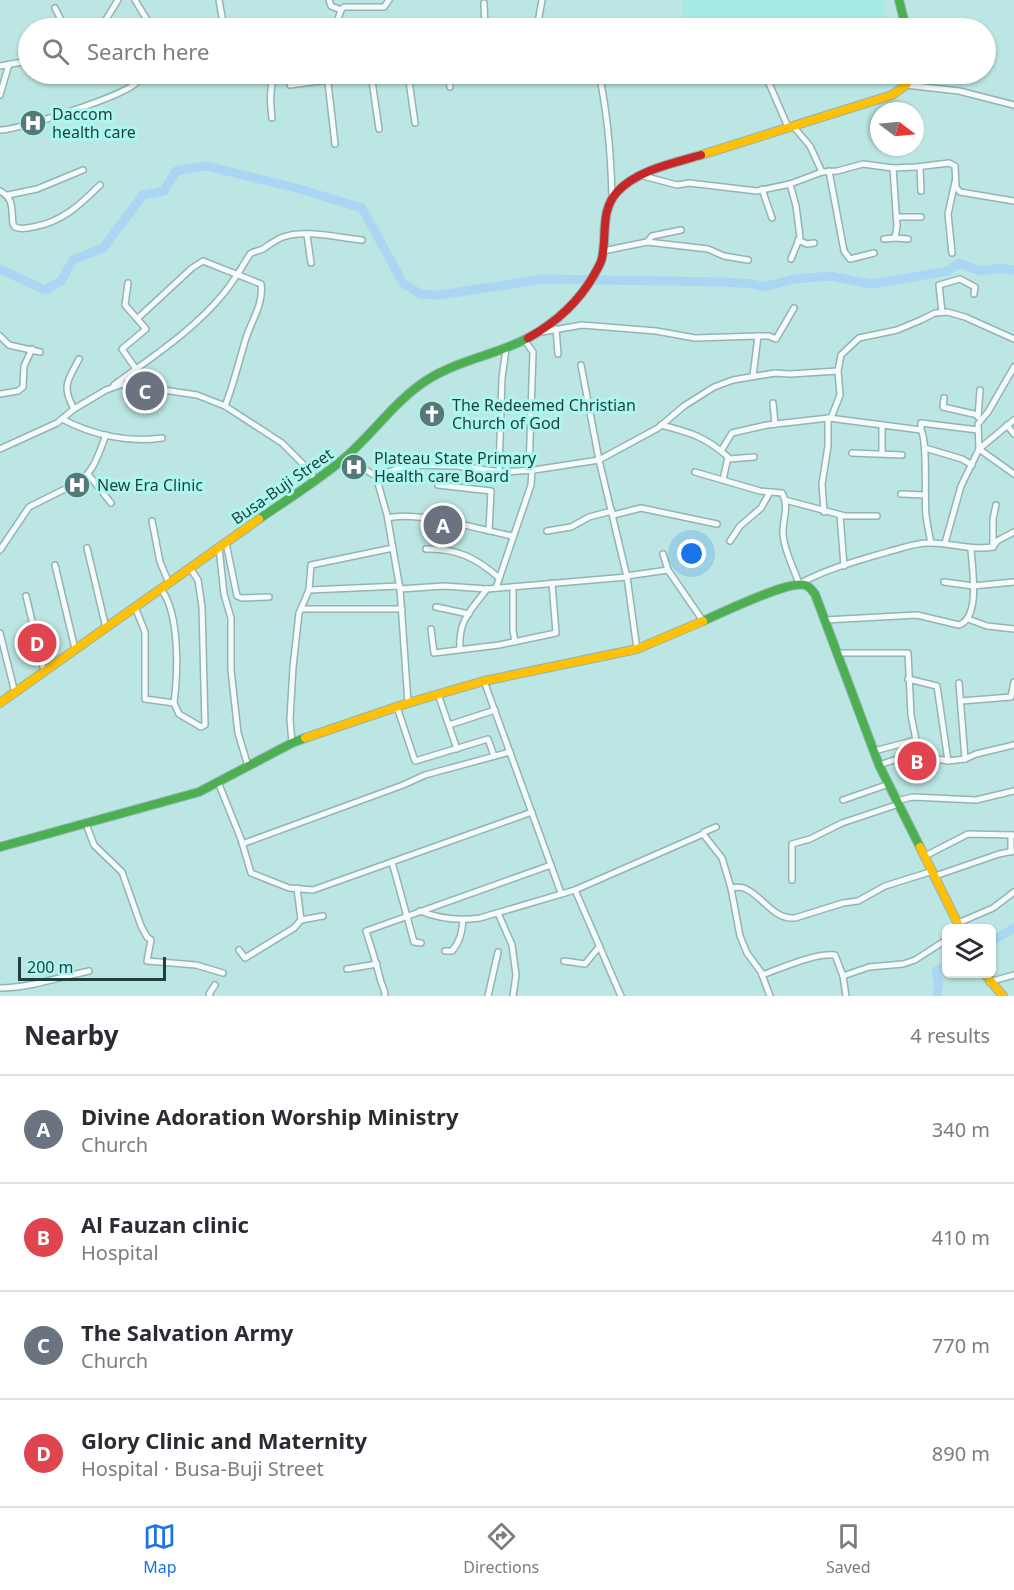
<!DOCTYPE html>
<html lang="en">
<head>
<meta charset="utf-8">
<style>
	:root { --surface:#fff; --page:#f2f2f3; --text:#2b2b33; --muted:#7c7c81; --line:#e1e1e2; --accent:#1a73e8 }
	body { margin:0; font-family:"Noto Sans",sans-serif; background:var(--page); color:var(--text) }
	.controls { position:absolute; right:18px; bottom:18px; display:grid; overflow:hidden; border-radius:9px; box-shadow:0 2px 4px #0004 }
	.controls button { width:54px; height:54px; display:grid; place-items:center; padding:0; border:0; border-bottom:2px solid var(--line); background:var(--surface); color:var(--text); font:30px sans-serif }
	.compass { position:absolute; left:870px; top:102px; width:54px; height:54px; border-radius:50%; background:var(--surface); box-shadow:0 2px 4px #0004; rotate:106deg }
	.scale { position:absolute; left:18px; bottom:15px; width:148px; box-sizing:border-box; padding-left:6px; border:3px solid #1f3f3d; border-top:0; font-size:16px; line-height:21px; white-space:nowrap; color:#1f3f3d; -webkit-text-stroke:4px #abf8f1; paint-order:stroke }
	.you { position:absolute; left:692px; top:554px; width:21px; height:21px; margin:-15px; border:4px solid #fff; border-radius:50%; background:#1a73e8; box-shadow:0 0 0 9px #1a73e833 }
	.badge { display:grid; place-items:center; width:39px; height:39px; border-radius:50%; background:var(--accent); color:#fff; font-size:20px; font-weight:700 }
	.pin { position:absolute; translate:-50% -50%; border:3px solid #fff; box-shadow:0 2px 6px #0006 }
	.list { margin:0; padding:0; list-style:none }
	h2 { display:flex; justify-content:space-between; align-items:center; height:78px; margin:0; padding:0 24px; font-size:26px }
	h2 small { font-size:20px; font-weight:400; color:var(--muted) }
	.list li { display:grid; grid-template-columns:39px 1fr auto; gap:18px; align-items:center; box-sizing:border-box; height:108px; padding:0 24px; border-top:2px solid var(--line) }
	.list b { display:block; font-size:22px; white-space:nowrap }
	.list p { margin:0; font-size:20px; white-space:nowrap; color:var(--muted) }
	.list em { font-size:20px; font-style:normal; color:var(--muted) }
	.icon { flex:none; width:33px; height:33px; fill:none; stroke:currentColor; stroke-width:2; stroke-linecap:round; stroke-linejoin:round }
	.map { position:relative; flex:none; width:1014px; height:996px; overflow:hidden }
	.search { position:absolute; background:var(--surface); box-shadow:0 2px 4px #0004; left:18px; right:18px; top:18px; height:66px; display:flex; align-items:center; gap:15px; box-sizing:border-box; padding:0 21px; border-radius:33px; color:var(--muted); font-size:22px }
	.sheet { height:510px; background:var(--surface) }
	nav { display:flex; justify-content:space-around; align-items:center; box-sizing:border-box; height:84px; border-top:2px solid var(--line); background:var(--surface); font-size:16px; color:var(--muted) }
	nav a { display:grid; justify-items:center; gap:3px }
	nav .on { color:var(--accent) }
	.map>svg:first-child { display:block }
	.built { fill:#a6eae4 }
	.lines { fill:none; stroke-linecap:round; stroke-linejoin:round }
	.river { stroke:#aad6f4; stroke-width:9 }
	.street-casing { stroke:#93b4b2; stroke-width:8 }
	.fast-casing { stroke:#93b4b2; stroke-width:10 }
	.slow-casing { stroke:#93b4b2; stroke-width:10 }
	.jam-casing { stroke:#93b4b2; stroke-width:10 }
	.street { stroke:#f5fbfb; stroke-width:5 }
	.fast { stroke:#4caf50; stroke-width:8 }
	.slow { stroke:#ffc107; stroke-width:8 }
	.jam { stroke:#c62828; stroke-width:8 }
	.labels { text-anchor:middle; stroke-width:6; stroke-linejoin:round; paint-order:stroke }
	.poi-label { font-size:16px; fill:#1f3f3d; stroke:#abf8f1; text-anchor:start }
	.street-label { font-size:16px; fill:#1f3f3d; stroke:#abf8f1 }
</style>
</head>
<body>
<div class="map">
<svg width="1014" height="996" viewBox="0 0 1014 996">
	<rect width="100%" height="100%" fill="#bce6e3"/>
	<path class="built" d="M 682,0 L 882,0 L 887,21 L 857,28 L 684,28 Z"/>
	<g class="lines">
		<g class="river">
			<path d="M 0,269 L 45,290 L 61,281 L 73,260 L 103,248 L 143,195 L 164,191 L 176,171 L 206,166 L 296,188 L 362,208 L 403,283 L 420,294 L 440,295 L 543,279 L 723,282 L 753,284 L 763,287 L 795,279 L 830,276 L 871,284 L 948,271 L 959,263 L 980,271 L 1001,268 L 1014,270"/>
			<path d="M 992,941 L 1014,928"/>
			<path d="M 937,996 L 939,984 L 936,971 L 946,965"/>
		</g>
		<defs>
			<g id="street">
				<path d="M 135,0 L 152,28"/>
				<path d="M 219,0 L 224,28"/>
				<path d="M 329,0 L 331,6 L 341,10"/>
				<path d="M 484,3 L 485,28"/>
				<path d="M 55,8 L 65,28"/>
				<path d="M 96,28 L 105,21 L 118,0"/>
				<path d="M 335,28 L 341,10 L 344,7 L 384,7 L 389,0"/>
				<path d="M 537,28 L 542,0"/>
				<path d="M 886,28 L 905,24"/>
				<path d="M 0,66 L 28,61"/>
				<path d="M 327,74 L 335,144"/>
				<path d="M 371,74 L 379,129"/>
				<path d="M 408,74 L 415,123"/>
				<path d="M 448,74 L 450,87"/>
				<path d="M 599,74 C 608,115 611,155 612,197"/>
				<path d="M 765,74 L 788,127"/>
				<path d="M 740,78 L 753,74"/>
				<path d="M 290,85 L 327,80"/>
				<path d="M 906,85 L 959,91 L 1014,105"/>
				<path d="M 0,95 L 9,64"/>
				<path d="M 272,118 C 270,103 269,88 275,74"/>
				<path d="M 793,126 L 810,146 L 822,172"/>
				<path d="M 0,130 C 19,130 127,95 137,82 C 139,80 140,77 140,74"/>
				<path d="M 920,167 L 921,191"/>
				<path d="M 893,168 L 897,226 L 895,238 L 908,239"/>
				<path d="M 829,171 L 844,251 L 850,259 L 874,253"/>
				<path d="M 643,176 L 677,185 L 689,183 L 757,191 L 790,184 L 822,172 L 837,171 L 863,164 L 893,168 L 916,167 L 949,163 L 955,166 L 956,187 L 960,192 L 1014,201"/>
				<path d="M 790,184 L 796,206 L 800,237 L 791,259"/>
				<path d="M 762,189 L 772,218"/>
				<path d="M 0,191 C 15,199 11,210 13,224 L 15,227 C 21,230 26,228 33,227 C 62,222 80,205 100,185"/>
				<path d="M 8,195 L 37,189 L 83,170"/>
				<path d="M 896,217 L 921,217"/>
				<path d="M 307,235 L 311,263"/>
				<path d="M 884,239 L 895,238"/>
				<path d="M 798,240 L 807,244 L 814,243"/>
				<path d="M 647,242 L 652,236 L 681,230"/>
				<path d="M 603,251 L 647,242 L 708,249 L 724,256 L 748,260"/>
				<path d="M 952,253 L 948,214 L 955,182"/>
				<path d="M 128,283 L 125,305 L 146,329 L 122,349 L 136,369"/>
				<path d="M 942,312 L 939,285 L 960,279 L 975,287 L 974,294"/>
				<path d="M 138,318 L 192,268 L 203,261 L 261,284 C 264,303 252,320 246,338 C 239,361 234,383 225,406"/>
				<path d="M 556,329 L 558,354"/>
				<path d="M 542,332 L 582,325 L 656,331 L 695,338 L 758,336 L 753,376"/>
				<path d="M 0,336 L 9,345 L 40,352"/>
				<path d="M 758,336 L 769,336 L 776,339 L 794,308"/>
				<path d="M 525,341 L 533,352 L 529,470"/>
				<path d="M 581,365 L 599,460 L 627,577 L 637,649"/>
				<path d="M 114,385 C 152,357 194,330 224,293 C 234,281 242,267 250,254 C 254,251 259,251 263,249 C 269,245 275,240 283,237 C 306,229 338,238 362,240"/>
				<path d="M 0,394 L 18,391 L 23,387 L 24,366 L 32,349"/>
				<path d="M 944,398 L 943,407 L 978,415"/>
				<path d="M 773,403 L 775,424"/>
				<path d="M 74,409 C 61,385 68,381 79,359"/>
				<path d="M 978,417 L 980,390"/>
				<path d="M 831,418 L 840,395 L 838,371 L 841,355 L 859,338 L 897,330 L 921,320 L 935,313 L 947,312 L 965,317 L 1014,339"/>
				<path d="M 62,419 C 92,435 129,443 162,438"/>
				<path d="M 1014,420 L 979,449 L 1014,474"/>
				<path d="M 661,425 C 689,432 706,437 728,457 L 723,480"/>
				<path d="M 882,425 L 882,453"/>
				<path d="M 1007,425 L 1014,434"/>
				<path d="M 921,430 L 921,423 L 978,430"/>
				<path d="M 925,448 L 962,459 L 972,465"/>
				<path d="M 0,449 L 57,423 L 74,409 L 106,390 L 123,384 L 197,395 L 225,406 L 282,443 L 303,464 L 316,480"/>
				<path d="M 721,451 L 732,433 L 767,425 L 829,418 L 921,430 C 928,441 924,497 926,515 C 927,524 929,533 931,543"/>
				<path d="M 852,453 L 902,455"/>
				<path d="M 345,458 L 376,476 L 387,515 L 400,589 L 408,703"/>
				<path d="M 729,459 L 754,457"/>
				<path d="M 499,471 L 502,378 L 506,349"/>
				<path d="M 695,472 L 760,491 L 782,493 C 790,507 782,520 783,534 C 784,551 794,568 799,584 C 826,569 857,561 887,552 C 900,549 914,543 928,543 C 950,542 970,551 993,547 L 997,541 L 1014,532"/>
				<path d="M 88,474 L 111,503"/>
				<path d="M 376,476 L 409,465 L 457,466 L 502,472 L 534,470 L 599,460 L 658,428 L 684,406 L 714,387 L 733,380 L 775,373 L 790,374 L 838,371"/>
				<path d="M 438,485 L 491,491 L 489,531"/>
				<path d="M 901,494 L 925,495"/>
				<path d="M 785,500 L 845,516 L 877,516"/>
				<path d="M 824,512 L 822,484 L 828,446 L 828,418"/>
				<path d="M 613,515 L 641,508 L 717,524"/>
				<path d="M 840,515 L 844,566"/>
				<path d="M 388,518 C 416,510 482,530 512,536"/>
				<path d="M 152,521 L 160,562 L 169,583"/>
				<path d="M 547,531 L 571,527 L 589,517 L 612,511"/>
				<path d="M 730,541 L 740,526 L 761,508 L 770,492"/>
				<path d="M 226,543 L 237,596 L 242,598 L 269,597"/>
				<path d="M 945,543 L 961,486 L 979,449 L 978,424 L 988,412 L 1014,367"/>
				<path d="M 993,547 L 993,519 L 996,505"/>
				<path d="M 87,548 L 106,628"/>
				<path d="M 219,548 L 224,594 L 231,618 L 231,670 L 238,733 L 248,766"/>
				<path d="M 426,549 C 456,548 477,558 499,578"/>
				<path d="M 0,550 L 29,507 L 79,482 C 95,470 99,452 106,435"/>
				<path d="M 663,554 L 668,570 L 703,621"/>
				<path d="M 55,565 L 75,649"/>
				<path d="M 626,576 L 668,570"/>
				<path d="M 944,582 L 973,586 L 1014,582"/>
				<path d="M 513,587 L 513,630 L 515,642"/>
				<path d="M 496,588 L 531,485 L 532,470"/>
				<path d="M 161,589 C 180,614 178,673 174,703"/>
				<path d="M 400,589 L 444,586 L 487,589 L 627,577"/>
				<path d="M 309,590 L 400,586"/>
				<path d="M 26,596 L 44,671"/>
				<path d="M 135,607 L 145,632 L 145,699 L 174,703 L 179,714 L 201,727 L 205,725 L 202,607 L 198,580 L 190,568"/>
				<path d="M 436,607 L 469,614"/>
				<path d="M 301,609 L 402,609"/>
				<path d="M 968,619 L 987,626 L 1014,629"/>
				<path d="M 825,620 L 917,615 L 959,625 C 981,617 972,568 971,549"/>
				<path d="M 431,629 L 434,653 L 499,645 L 556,633 L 552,583"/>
				<path d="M 0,633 L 15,693"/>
				<path d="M 460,649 C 458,621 470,611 487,589"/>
				<path d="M 837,653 L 908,653 L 911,715 L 916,740 L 874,751"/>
				<path d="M 908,679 L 937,686 L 948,761"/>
				<path d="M 484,681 L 561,893"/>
				<path d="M 959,683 L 965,759"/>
				<path d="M 438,694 L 457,749"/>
				<path d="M 961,701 L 1011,697 L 1014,682"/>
				<path d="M 397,707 L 415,761 L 488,739 L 494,756"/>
				<path d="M 449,725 L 495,710"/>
				<path d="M 292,743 L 290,719 L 293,667 L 299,613 L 309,590 L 311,565 L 393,548"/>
				<path d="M 879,765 L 903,757 L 923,756 L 948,761 L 965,759 L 976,754 L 1014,745"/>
				<path d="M 218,782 L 241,839 L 251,873 L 289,888 L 313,890 L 532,812"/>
				<path d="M 843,800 L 889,784"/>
				<path d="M 897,801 L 912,797 L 976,800 L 1014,791"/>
				<path d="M 86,824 L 94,845 L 122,872 L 141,926 L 147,937 L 151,940 L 147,961 L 196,965 L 223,973"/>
				<path d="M 716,827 L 704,832 L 703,834 L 722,858 L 731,888 L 740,936 L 747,953 L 761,972 L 770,996"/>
				<path d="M 242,844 L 403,785 L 425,775 L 510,752"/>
				<path d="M 1011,852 L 1011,835"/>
				<path d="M 925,856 L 968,834 L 1014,835"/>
				<path d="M 392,862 L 414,942 L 421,943"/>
				<path d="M 935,876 L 999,854 L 1014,851"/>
				<path d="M 792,880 L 792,844 L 810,839 L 842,823 L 899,804"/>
				<path d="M 297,888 L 301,920"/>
				<path d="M 731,888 C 736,887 742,887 746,889 C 763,897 774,920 795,918 L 843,903 L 858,901 L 885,886 L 933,871"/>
				<path d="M 575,890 L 621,996"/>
				<path d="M 420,911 C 440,919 459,921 480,918 L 575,890 L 703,834"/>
				<path d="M 498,913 L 512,945 L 516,975 L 513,996"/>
				<path d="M 958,923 L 993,908 L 1014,892"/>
				<path d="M 239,950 L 245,958 L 294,928 L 301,920 L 323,916"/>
				<path d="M 445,951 L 452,951 C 460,942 462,932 463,920"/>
				<path d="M 564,961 L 585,964 L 599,947"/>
				<path d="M 347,969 L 377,964"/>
				<path d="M 762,975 C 782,968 814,953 835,955 L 843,976 L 846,996"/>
				<path d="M 843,976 L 869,967 L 903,964 L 915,960 L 946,940"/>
				<path d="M 989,982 L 1014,975"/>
				<path d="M 0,988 C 30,988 59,977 89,971"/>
				<path d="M 210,996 L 209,994 L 215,985"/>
				<path d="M 385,996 C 385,988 381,985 380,978 C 376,962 371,947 366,931 L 551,865"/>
				<path d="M 488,996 L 498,952"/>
			</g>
			<g id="fast">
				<path d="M 899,0 L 906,28"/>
				<path d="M 259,519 C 288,499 321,479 348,455 C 375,431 396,400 427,380 C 458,360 496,355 528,338"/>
				<path d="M 703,621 C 721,613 789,580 805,585 C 809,586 812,590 815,594 L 879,765 L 920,847"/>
				<path d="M 0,847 L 199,792 L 292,743 L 305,738"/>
			</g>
			<g id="slow">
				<path d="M 701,155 L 892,95 L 906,85 L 912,74"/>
				<path d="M 0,703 L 259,519"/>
				<path d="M 305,738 L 408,703 L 484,681 L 637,649 L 703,621"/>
				<path d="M 920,847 L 960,928"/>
				<path d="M 985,974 L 1003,996"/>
			</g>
			<path id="jam" d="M 528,338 C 557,322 578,303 594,275 C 597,269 601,264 602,258 C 607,236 600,211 617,192 C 637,170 674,163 701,155"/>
		</defs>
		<use href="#street" class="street-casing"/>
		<use href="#fast" class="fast-casing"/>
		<use href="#slow" class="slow-casing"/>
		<use href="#jam" class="jam-casing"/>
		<use href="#street" class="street"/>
		<use href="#fast" class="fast"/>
		<use href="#slow" class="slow"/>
		<use href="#jam" class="jam"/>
	</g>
	<defs>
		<symbol id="hospital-disc" viewBox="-11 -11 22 22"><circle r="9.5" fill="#567977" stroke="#abf8f1"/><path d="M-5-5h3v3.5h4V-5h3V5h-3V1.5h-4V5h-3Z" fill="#fff"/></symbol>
		<symbol id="church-disc" viewBox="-11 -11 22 22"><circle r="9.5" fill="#567977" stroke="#abf8f1"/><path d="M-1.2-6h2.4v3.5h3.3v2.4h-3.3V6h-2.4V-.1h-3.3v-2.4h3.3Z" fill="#fff"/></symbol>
	</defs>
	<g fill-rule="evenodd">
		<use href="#hospital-disc" x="18" y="108" width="30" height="30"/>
		<use href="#church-disc" x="417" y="399" width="30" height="30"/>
		<use href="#hospital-disc" x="339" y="452" width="30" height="30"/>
		<use href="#hospital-disc" x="62" y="470" width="30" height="30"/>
	</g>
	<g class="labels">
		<g class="poi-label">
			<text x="52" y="120">Daccom<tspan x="52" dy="18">health care</tspan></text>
			<text x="452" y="411">The Redeemed Christian<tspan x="452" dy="18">Church of God</tspan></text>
			<text x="374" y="464">Plateau State Primary<tspan x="374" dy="18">Health care Board</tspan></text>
			<text x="97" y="491">New Era Clinic</text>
		</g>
		<g class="street-label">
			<text transform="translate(282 486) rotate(-35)" y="6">Busa-Buji Street</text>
		</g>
	</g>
</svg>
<div class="controls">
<button><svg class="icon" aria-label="layers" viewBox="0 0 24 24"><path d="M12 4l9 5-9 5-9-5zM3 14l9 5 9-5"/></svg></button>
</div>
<svg class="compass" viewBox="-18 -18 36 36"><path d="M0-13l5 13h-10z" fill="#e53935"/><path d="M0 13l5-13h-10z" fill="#7c7c81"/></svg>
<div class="scale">200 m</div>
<div class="you"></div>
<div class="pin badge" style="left:443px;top:525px;background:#6b7280">A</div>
<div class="pin badge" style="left:917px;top:761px;background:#e0444e">B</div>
<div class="pin badge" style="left:145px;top:391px;background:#6b7280">C</div>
<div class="pin badge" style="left:37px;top:643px;background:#e0444e">D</div>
<div class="search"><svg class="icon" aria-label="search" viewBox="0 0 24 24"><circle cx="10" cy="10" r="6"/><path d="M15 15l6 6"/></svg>Search here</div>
</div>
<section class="sheet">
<h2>Nearby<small>4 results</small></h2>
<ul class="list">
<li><span class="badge" style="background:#6b7280">A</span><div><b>Divine Adoration Worship Ministry</b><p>Church</p></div><em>340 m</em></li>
<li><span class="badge" style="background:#e0444e">B</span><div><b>Al Fauzan clinic</b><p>Hospital</p></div><em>410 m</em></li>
<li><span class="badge" style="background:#6b7280">C</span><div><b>The Salvation Army</b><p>Church</p></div><em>770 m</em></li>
<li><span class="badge" style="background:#e0444e">D</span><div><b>Glory Clinic and Maternity</b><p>Hospital · Busa-Buji Street</p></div><em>890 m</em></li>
</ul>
</section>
<nav>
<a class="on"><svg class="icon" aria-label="map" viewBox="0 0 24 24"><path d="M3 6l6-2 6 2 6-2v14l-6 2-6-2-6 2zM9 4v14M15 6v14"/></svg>Map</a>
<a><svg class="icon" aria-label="directions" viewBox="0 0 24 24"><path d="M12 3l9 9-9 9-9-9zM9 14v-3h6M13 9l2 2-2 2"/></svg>Directions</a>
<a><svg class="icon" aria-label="saved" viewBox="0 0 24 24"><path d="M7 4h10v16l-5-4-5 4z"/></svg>Saved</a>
</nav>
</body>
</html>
